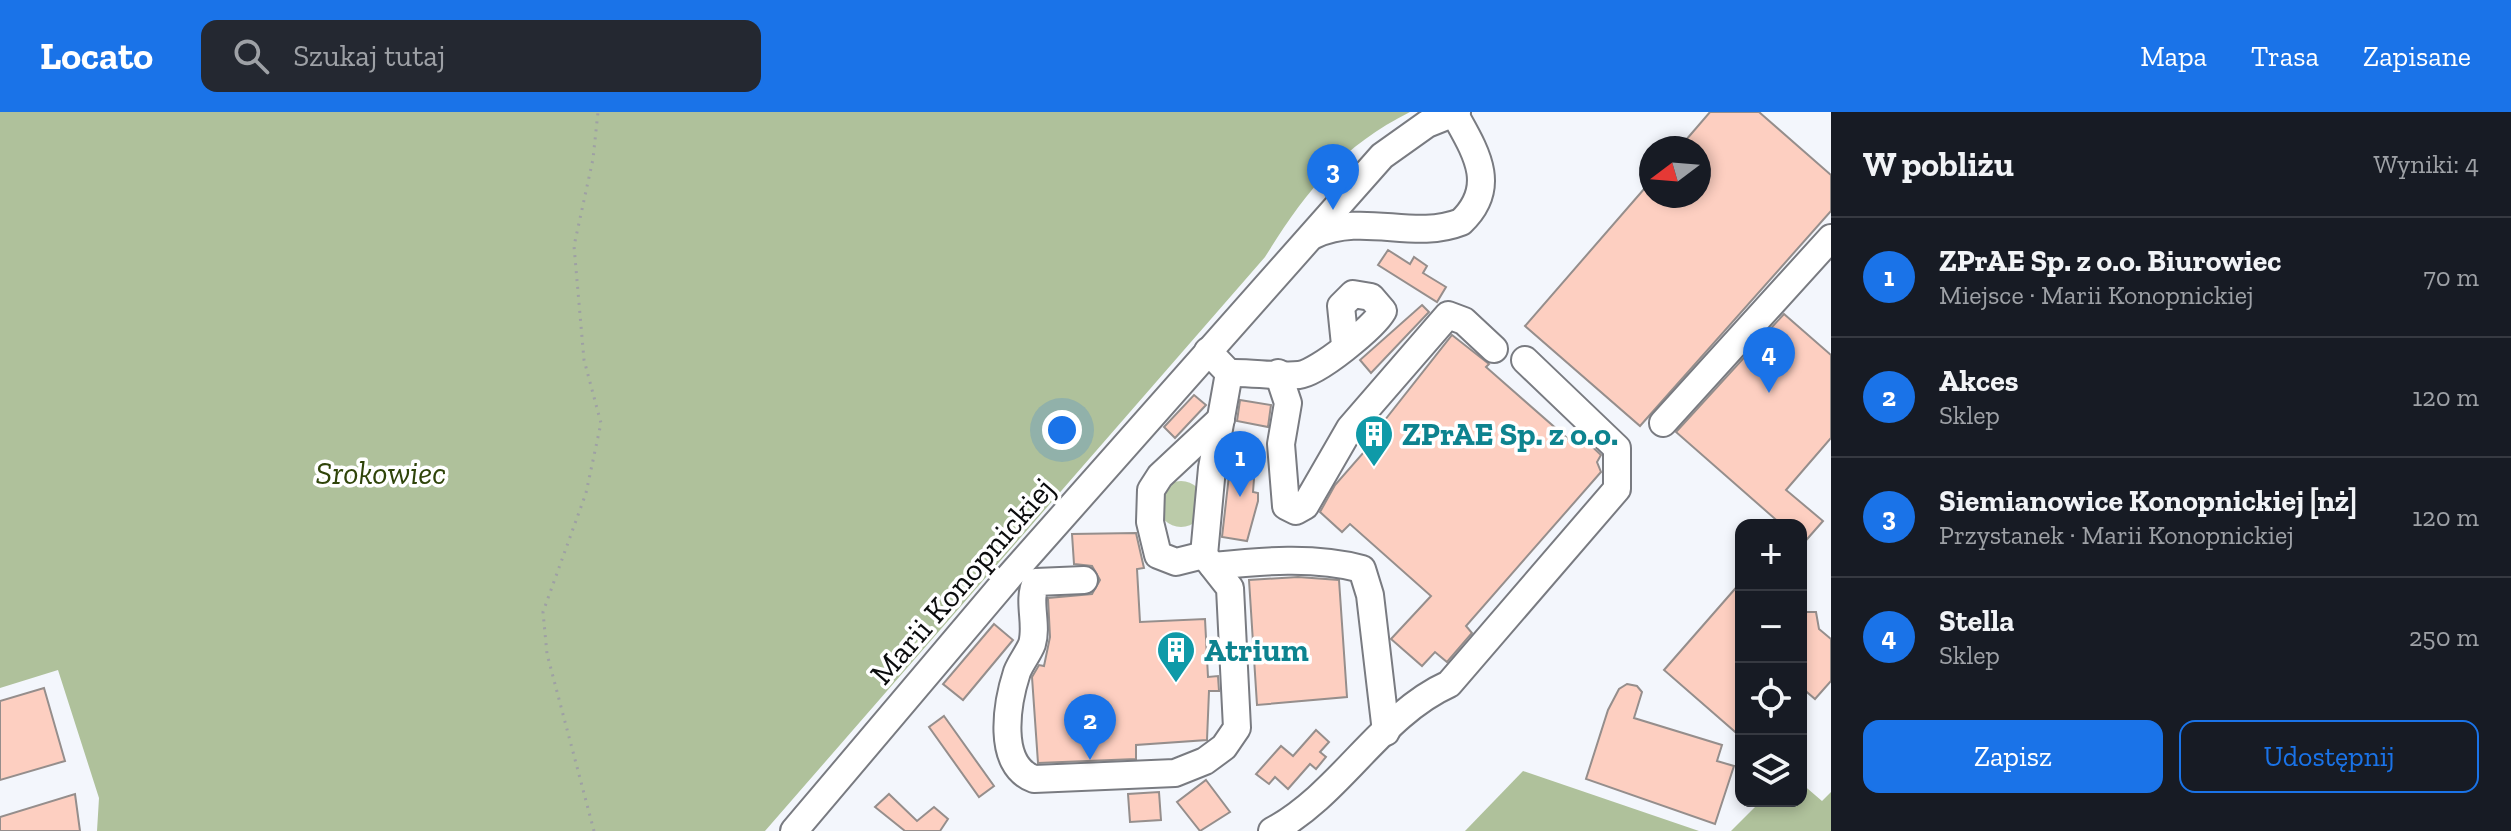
<!DOCTYPE html>
<html lang="pl">
<head>
<meta charset="utf-8">
<style>
	:root { --surface:#171b24; --page:#242831; --text:#f1f3f6; --muted:#9ea1a6; --line:#363941; --accent:#1a73e8 }
	body { margin:0; font-family:"Zilla Slab",serif; background:var(--page); color:var(--text) }
	.controls { position:absolute; right:24px; bottom:24px; display:grid; overflow:hidden; border-radius:16px; box-shadow:0 4px 12px #0003 }
	.controls button { width:72px; height:72px; display:grid; place-items:center; padding:0; border:0; border-bottom:2px solid var(--line); background:var(--surface); color:var(--text); font:40px sans-serif }
	.compass { position:absolute; left:1639px; top:24px; width:72px; height:72px; border-radius:50%; background:var(--surface); box-shadow:0 4px 12px #0003; rotate:254deg }
	.you { position:absolute; left:1062px; top:318px; width:28px; height:28px; margin:-20px; border:6px solid #fff; border-radius:50%; background:#1a73e8; box-shadow:0 0 0 12px #1a73e833 }
	.badge { display:grid; place-items:center; width:52px; height:52px; border-radius:50%; background:var(--accent); color:#fff; font-size:26px; font-weight:700 }
	.pin { position:absolute; translate:-50% -66px; filter:drop-shadow(0 2px 4px #0008) }
	.pin::after { content:''; position:absolute; top:42px; width:28px; height:24px; background:inherit; clip-path:polygon(0 0,100% 0,50% 100%) }
	.list { margin:0; padding:0; list-style:none }
	h2 { display:flex; justify-content:space-between; align-items:center; height:104px; margin:0; padding:0 32px; font-size:34px }
	h2 small { font-size:26px; font-weight:400; color:var(--muted) }
	.list li { display:grid; grid-template-columns:52px 1fr auto; gap:24px; align-items:center; box-sizing:border-box; height:120px; padding:0 32px; border-top:2px solid var(--line) }
	.list b { display:block; font-size:30px; white-space:nowrap }
	.list p { margin:0; font-size:26px; white-space:nowrap; color:var(--muted) }
	.list em { font-size:26px; font-style:normal; color:var(--muted) }
	.actions { display:flex; gap:16px; padding:24px 32px }
	.actions a { flex:1; padding:18px 0; border:2px solid var(--accent); border-radius:16px; text-align:center; font-size:28px; color:var(--accent) }
	.actions .main { background:var(--accent); color:#fff }
	.icon { flex:none; width:44px; height:44px; fill:none; stroke:currentColor; stroke-width:2; stroke-linecap:round; stroke-linejoin:round }
	.map { position:relative; flex:none; width:1831px; height:719px; overflow:hidden }
	header { display:flex; align-items:center; gap:48px; box-sizing:border-box; height:112px; padding:0 40px; background:var(--accent); color:#fff }
	header strong { font-size:38px }
	nav { display:flex; gap:44px; margin-inline-start:auto; font-size:28px }
	.search { width:560px; height:72px; background:var(--page); display:flex; align-items:center; gap:20px; box-sizing:border-box; padding:0 28px; border-radius:16px; color:var(--muted); font-size:30px }
	main { display:flex }
	aside { flex:1; background:var(--surface) }
	.map>svg:first-child { display:block }
	.green { fill:#bbcba9 }
	.forest { fill:#afc19b }
	.building { fill:#fdcfc1; stroke:#958e8c; stroke-width:2 }
	.lines { fill:none; stroke-linecap:round; stroke-linejoin:round }
	.minor-casing { stroke:#797b81; stroke-width:30 }
	.path { stroke:#9ea0a4; stroke-width:3; stroke-dasharray:2 6; stroke-linecap:butt }
	.minor { stroke:#fff; stroke-width:26 }
	.labels { text-anchor:middle; stroke-width:7; stroke-linejoin:round; paint-order:stroke }
	.culture-label { font-size:32px; font-weight:bold; fill:#0d838f; stroke:#fff; text-anchor:start }
	.park-label { font-size:32px; font-style:italic; fill:#2f4409; stroke:#fff }
	.street-label { font-size:32px; fill:#0b0c0d; stroke:#fff }
</style>
</head>
<body>
<header>
<strong>Locato</strong>
<div class="search"><svg class="icon" aria-label="search" viewBox="0 0 24 24"><circle cx="10" cy="10" r="6"/><path d="M15 15l6 6"/></svg>Szukaj tutaj</div>
<nav><a>Mapa</a><a>Trasa</a><a>Zapisane</a></nav>
</header>
<main>
<div class="map">
<svg width="1831" height="719" viewBox="0 0 1831 719">
	<rect width="100%" height="100%" fill="#f3f6fc"/>
	<circle class="green" cx="1181" cy="392" r="23"/>
	<g class="forest">
		<path d="M 0,0 L 1410,0 C 1340,35 1305,81 1265,145 L 765,719 L 97,719 L 99,686 L 58,558 L 0,576 Z"/>
		<path d="M 1523,659 L 1699,719 L 1465,719 Z"/>
		<path d="M 1801,671 L 1822,689 L 1831,680 L 1831,719 L 1731,719 L 1761,689 L 1801,689 Z"/>
	</g>
	<g class="building">
		<path d="M 1710,0 L 1759,0 L 1831,63 L 1831,99 L 1640,314 L 1525,214 L 1651,69 L 1651,84 L 1699,84 L 1699,36 L 1679,36 Z"/>
		<path d="M 1388,138 L 1410,152 L 1414,145 L 1427,154 L 1423,161 L 1446,175 L 1437,190 L 1378,153 Z"/>
		<path d="M 1422,193 L 1429,200 L 1371,261 L 1360,248 Z"/>
		<path d="M 1784,202 L 1831,243 L 1831,326 L 1786,378 L 1823,409 L 1801,434 L 1801,413 L 1782,413 L 1676,320 Z"/>
		<path d="M 1452,223 L 1489,252 L 1486,255 L 1575,333 L 1582,325 L 1601,343 L 1597,350 L 1601,360 L 1466,514 L 1472,521 L 1447,550 L 1435,540 L 1422,554 L 1391,527 L 1431,484 L 1350,412 L 1342,420 L 1320,400 L 1335,373 L 1385,316 L 1381,313 Z"/>
		<path d="M 1194,283 L 1206,293 L 1175,326 L 1164,315 Z"/>
		<path d="M 1240,288 L 1271,293 L 1268,315 L 1237,309 Z"/>
		<path d="M 1232,337 L 1256,340 L 1253,380 L 1258,381 L 1258,389 L 1247,429 L 1222,425 Z"/>
		<path d="M 1136,421 L 1144,456 L 1137,457 L 1140,510 L 1205,507 L 1208,565 L 1218,564 L 1219,579 L 1209,579 L 1207,628 L 1136,633 L 1136,647 L 1038,651 L 1032,565 L 1039,553 L 1044,554 L 1050,525 L 1048,486 L 1092,482 L 1100,468 L 1092,454 L 1074,452 L 1072,422 Z"/>
		<path d="M 1298,465 L 1339,468 L 1347,585 L 1257,593 L 1249,468 Z"/>
		<path d="M 1741,470 L 1741,625 L 1664,558 Z"/>
		<path d="M 1801,500 L 1816,500 L 1819,517 L 1831,527 L 1831,569 L 1815,587 L 1801,575 Z"/>
		<path d="M 994,512 L 1013,528 L 963,588 L 943,572 Z"/>
		<path d="M 1627,572 L 1637,574 L 1642,580 L 1634,606 L 1722,633 L 1717,649 L 1734,654 L 1715,712 L 1586,667 L 1608,598 L 1619,577 Z"/>
		<path d="M 44,576 L 65,649 L 0,668 L 0,589 Z"/>
		<path d="M 944,604 L 994,674 L 979,685 L 929,615 Z"/>
		<path d="M 1316,618 L 1329,630 L 1320,640 L 1326,645 L 1316,657 L 1310,652 L 1288,677 L 1275,665 L 1269,672 L 1256,662 L 1281,634 L 1293,644 Z"/>
		<path d="M 1206,668 L 1230,700 L 1200,719 L 1177,690 Z"/>
		<path d="M 1159,680 L 1161,708 L 1130,710 L 1128,682 Z"/>
		<path d="M 75,682 L 80,719 L 0,719 L 0,705 Z"/>
		<path d="M 889,682 L 917,709 L 934,695 L 948,707 L 940,719 L 905,719 L 875,695 Z"/>
	</g>
	<g class="lines">
		<defs>
			<g id="minor">
				<path d="M 1314,123 C 1364,100 1413,129 1461,110 C 1499,74 1475,39 1454,1"/>
				<path d="M 1229,261 C 1251,260 1276,265 1299,263 C 1318,261 1374,215 1383,199 L 1371,185 L 1353,182 L 1341,194 L 1345,233"/>
				<path d="M 1278,261 L 1288,291 L 1281,332 L 1286,394 L 1296,399 L 1305,394 L 1350,316 L 1448,203 L 1464,209 L 1494,237"/>
				<path d="M 1663,311 L 1831,126"/>
				<path d="M 1204,443 L 1176,450 L 1158,443 L 1150,410 L 1151,378 L 1160,364 L 1221,307"/>
				<path d="M 1213,454 C 1261,449 1315,444 1362,457 L 1370,483 L 1386,620"/>
				<path d="M 1084,468 L 1036,470 C 1027,489 1038,512 1032,532 C 1028,542 1021,550 1017,560 C 1007,591 996,653 1034,667 L 1175,661 L 1205,649 L 1224,635 L 1237,616 L 1230,476 L 1204,443 L 1212,356 L 1229,261 L 1208,239"/>
				<path d="M 794,719 L 1009,465 L 1382,44 L 1427,12 L 1457,0"/>
				<path d="M 1272,719 C 1341,682 1380,603 1449,572 L 1617,377 L 1617,336 L 1525,248"/>
			</g>
		</defs>
		<use href="#minor" class="minor-casing"/>
		<path class="path" d="M 594,719 L 547,542 L 543,500 L 586,381 L 601,311 L 584,248 L 574,134 L 593,47 L 598,0"/>
		<use href="#minor" class="minor"/>
	</g>
	<defs>
		<symbol id="building-pin" viewBox="-11 -11 22 30"><path d="M0 17L-7.5 6A9.5 9.5 0 1 1 7.5 6Z" fill="#0f9aa8" stroke="#fff"/><path d="M-4-6H4V6H1V3H-1V6H-4ZM-2.5-4.3h1.7v1.8h-1.7ZM.8-4.3h1.7v1.8H.8ZM-2.5-1h1.7V.8h-1.7ZM.8-1h1.7V.8H.8Z" fill="#fff"/></symbol>
	</defs>
	<g fill-rule="evenodd">
		<use href="#building-pin" x="1352" y="300" width="44" height="60"/>
		<use href="#building-pin" x="1154" y="516" width="44" height="60"/>
	</g>
	<g class="labels">
		<g class="culture-label">
			<text x="1402" y="333">ZPrAE Sp. z o.o.</text>
			<text x="1204" y="549">Atrium</text>
		</g>
		<g class="park-label">
			<text x="381" y="372">Srokowiec</text>
		</g>
		<g class="street-label">
			<text transform="translate(962 469) rotate(-49)" y="11">Marii Konopnickiej</text>
		</g>
	</g>
</svg>
<div class="controls">
<button>+</button>
<button>−</button>
<button><svg class="icon" aria-label="locate" viewBox="0 0 24 24"><circle cx="12" cy="12" r="6"/><path d="M12 2v4M12 18v4M2 12h4M18 12h4"/></svg></button>
<button><svg class="icon" aria-label="layers" viewBox="0 0 24 24"><path d="M12 4l9 5-9 5-9-5zM3 14l9 5 9-5"/></svg></button>
</div>
<svg class="compass" viewBox="-18 -18 36 36"><path d="M0-13l5 13h-10z" fill="#e53935"/><path d="M0 13l5-13h-10z" fill="#9ea1a6"/></svg>
<div class="you"></div>
<div class="pin badge" style="left:1240px;top:385px">1</div>
<div class="pin badge" style="left:1090px;top:648px">2</div>
<div class="pin badge" style="left:1333px;top:98px">3</div>
<div class="pin badge" style="left:1769px;top:281px">4</div>
</div>
<aside>
<h2>W pobliżu<small>Wyniki: 4</small></h2>
<ul class="list">
<li><span class="badge">1</span><div><b>ZPrAE Sp. z o.o. Biurowiec</b><p>Miejsce · Marii Konopnickiej</p></div><em>70 m</em></li>
<li><span class="badge">2</span><div><b>Akces</b><p>Sklep</p></div><em>120 m</em></li>
<li><span class="badge">3</span><div><b>Siemianowice Konopnickiej [nż]</b><p>Przystanek · Marii Konopnickiej</p></div><em>120 m</em></li>
<li><span class="badge">4</span><div><b>Stella</b><p>Sklep</p></div><em>250 m</em></li>
</ul>
<div class="actions"><a class="main">Zapisz</a><a>Udostępnij</a></div>
</aside>
</main>
</body>
</html>
